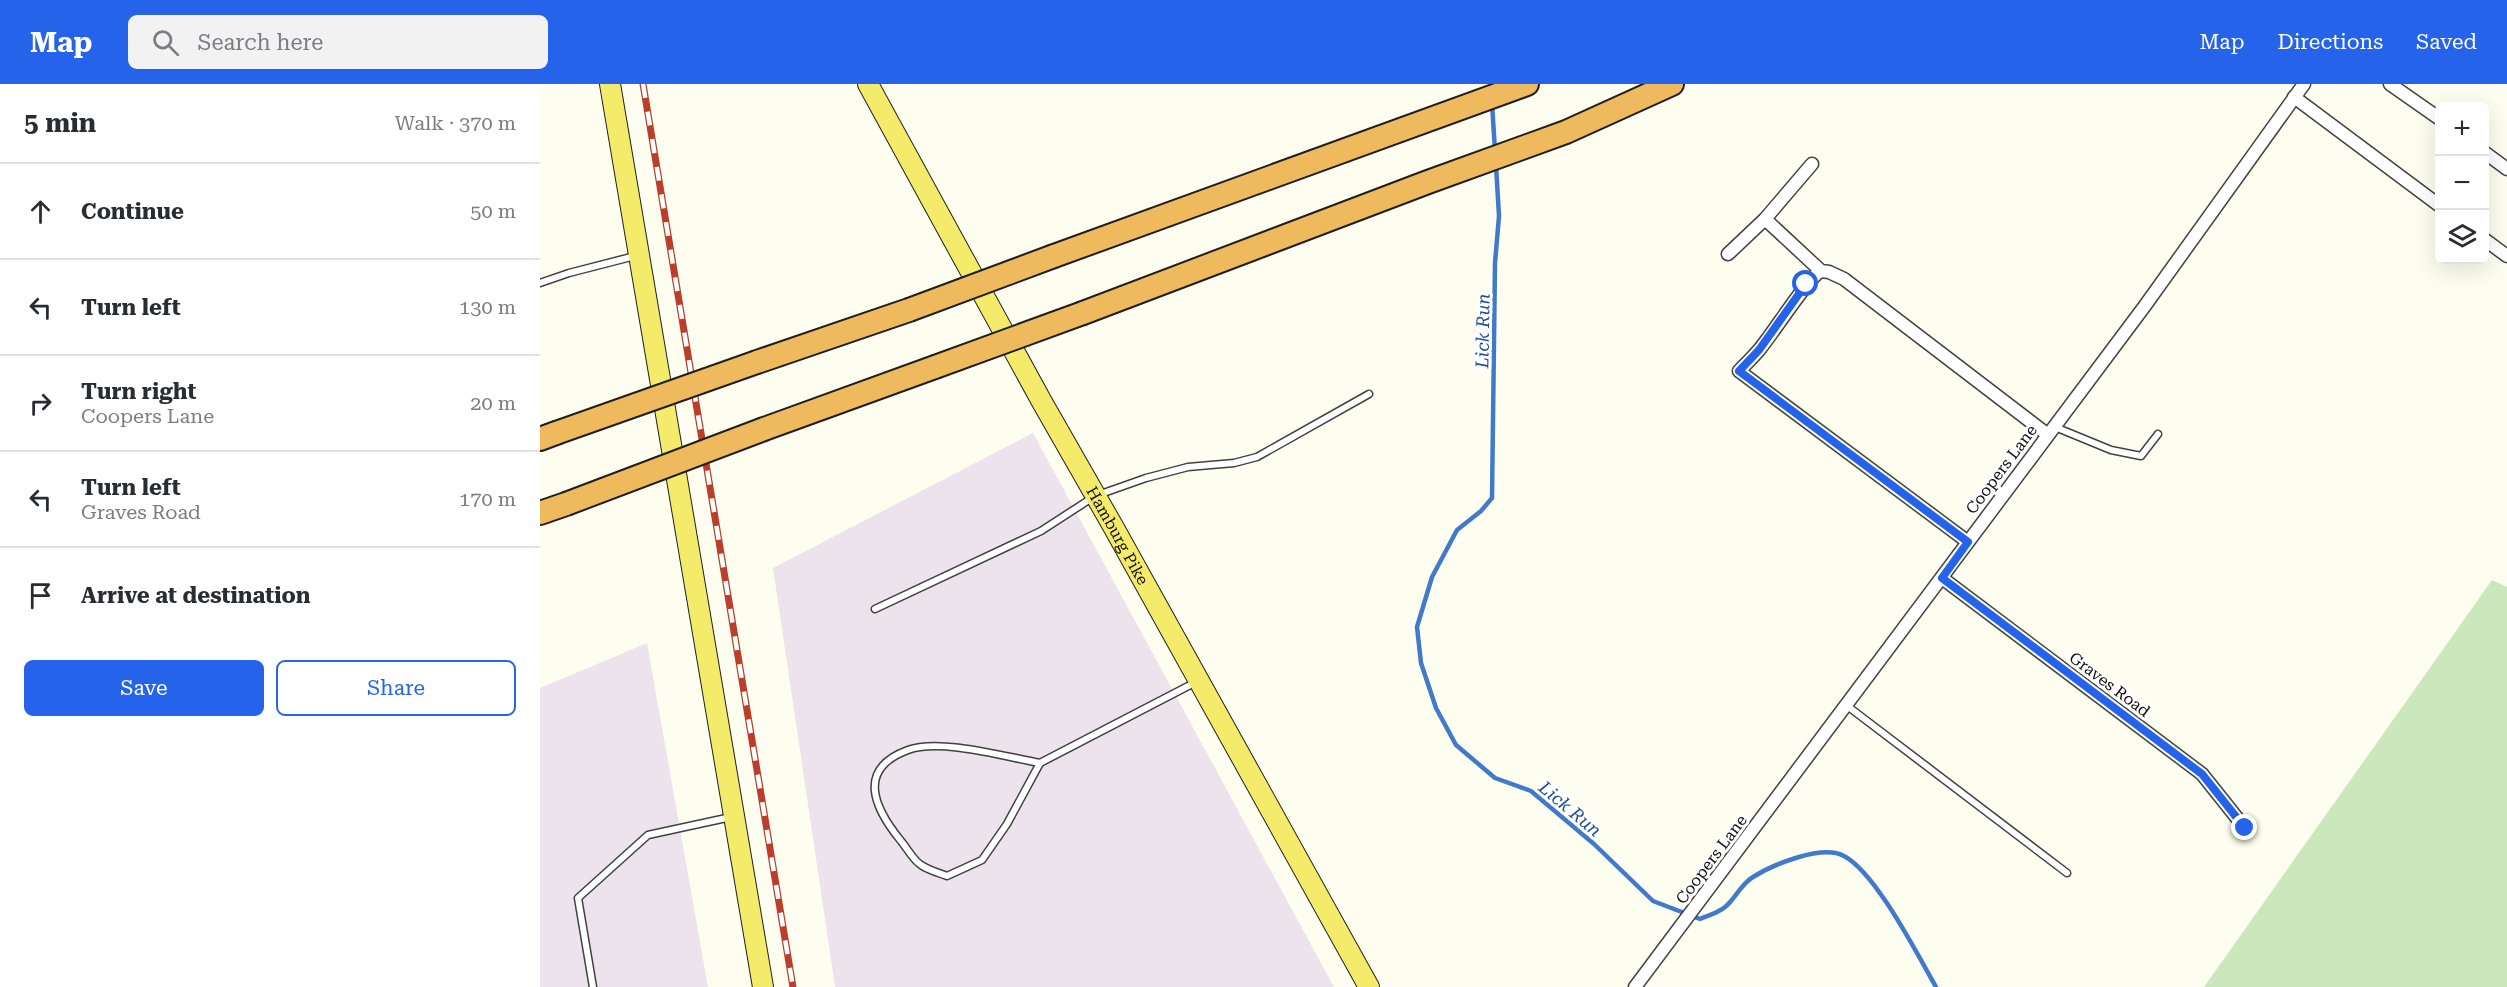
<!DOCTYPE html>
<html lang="en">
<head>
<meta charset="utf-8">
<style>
	:root { --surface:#fff; --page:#f2f2f3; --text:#2b2b33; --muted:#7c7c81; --line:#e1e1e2; --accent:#2563eb }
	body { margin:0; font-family:"Roboto Serif",serif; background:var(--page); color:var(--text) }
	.controls { position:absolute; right:18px; top:18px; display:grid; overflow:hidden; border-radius:9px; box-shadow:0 6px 24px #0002 }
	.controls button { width:54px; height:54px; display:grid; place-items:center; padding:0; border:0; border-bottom:2px solid var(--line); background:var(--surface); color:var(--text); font:30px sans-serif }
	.stop { position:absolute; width:18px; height:18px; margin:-14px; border:4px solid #2563eb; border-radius:50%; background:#fff }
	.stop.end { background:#2563eb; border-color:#fff; box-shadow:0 2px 6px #0008 }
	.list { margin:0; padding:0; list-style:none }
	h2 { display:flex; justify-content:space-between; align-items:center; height:78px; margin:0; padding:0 24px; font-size:26px }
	h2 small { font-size:20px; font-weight:400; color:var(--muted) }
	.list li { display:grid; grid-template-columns:39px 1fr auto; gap:18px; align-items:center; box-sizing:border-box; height:96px; padding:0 24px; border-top:2px solid var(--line) }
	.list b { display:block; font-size:22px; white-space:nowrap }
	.list p { margin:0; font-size:20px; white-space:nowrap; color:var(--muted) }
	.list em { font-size:20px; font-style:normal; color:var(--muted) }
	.actions { display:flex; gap:12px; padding:18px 24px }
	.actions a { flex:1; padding:14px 0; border:2px solid var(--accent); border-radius:9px; text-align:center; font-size:21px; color:var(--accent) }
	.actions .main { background:var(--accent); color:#fff }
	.icon { flex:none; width:33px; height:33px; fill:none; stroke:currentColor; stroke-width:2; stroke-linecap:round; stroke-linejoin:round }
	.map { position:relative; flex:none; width:1967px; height:903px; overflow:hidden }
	header { display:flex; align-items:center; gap:36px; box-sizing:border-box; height:84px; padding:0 30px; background:var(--accent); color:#fff }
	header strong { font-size:28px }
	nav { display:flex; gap:33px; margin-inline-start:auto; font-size:21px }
	.search { width:420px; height:54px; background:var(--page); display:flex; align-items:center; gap:15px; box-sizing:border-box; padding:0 21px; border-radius:9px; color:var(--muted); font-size:22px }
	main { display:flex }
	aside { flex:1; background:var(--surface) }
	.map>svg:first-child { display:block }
	.industrial { fill:#ede3ec }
	.green { fill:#cae8bb }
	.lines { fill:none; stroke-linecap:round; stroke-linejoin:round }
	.stream { stroke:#407ac9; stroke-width:4.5 }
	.lane-casing { stroke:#414141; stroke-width:9 }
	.street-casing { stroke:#414141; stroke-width:15 }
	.primary-casing { stroke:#1f1f1f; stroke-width:22 }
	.highway-casing { stroke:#1f1f1f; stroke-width:26 }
	.lane { stroke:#fff; stroke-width:6 }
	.street { stroke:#fff; stroke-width:12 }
	.primary { stroke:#f4eb6b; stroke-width:20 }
	.highway { stroke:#efba5e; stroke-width:22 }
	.rail-casing { stroke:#ba3e2b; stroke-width:7 }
	.rail { stroke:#fff; stroke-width:4.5; stroke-dasharray:14; stroke-linecap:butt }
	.highway-bridge-casing { stroke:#1f1f1f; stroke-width:26; stroke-linecap:butt }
	.highway-bridge { stroke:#efba5e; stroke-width:22 }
	.route { stroke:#2563eb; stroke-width:8 }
	.labels { text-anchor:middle; stroke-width:6; stroke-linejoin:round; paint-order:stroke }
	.street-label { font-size:16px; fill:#0e0e0e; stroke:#fff }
	.water-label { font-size:18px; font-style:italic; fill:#1b4d9d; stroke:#fff }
</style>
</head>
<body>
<header>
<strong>Map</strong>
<div class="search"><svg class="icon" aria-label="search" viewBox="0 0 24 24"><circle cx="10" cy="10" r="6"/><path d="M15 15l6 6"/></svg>Search here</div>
<nav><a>Map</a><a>Directions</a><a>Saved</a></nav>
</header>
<main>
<aside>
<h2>5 min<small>Walk · 370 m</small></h2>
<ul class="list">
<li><svg class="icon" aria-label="ahead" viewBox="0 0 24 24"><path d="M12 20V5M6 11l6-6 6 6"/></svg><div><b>Continue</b></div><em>50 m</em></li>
<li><svg class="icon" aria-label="left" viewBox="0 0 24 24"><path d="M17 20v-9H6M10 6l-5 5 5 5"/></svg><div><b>Turn left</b></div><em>130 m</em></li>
<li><svg class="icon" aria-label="right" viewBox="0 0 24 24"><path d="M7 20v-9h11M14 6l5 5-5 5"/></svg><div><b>Turn right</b><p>Coopers Lane</p></div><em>20 m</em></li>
<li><svg class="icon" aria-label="left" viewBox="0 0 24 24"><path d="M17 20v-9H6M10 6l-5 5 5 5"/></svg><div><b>Turn left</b><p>Graves Road</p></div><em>170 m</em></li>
<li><svg class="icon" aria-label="arrive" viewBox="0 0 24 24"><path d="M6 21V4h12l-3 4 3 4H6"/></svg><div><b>Arrive at destination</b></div></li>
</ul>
<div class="actions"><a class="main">Save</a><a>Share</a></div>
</aside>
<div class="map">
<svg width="1967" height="903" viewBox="0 0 1967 903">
	<rect width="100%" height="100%" fill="#fefef0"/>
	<g class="industrial">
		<path d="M 493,349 L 794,903 L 295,903 L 233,484 Z"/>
		<path d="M 107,559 L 168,903 L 0,903 L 0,604 Z"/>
	</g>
	<path class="green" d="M 1952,496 L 1967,503 L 1967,903 L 1664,903 Z"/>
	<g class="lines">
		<g class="stream">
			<path d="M 952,19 L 955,67"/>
			<path d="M 956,81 L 959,132 L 955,179 L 952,414 L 941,427 L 917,446 L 892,493 L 877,543 L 881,579 L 896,624 L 916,661 L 955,694 L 991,707 L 1054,760 L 1113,817 L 1160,835 C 1167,832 1178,829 1185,823 C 1195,815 1201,800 1213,793 C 1232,781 1282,760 1304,772 C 1336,789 1377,870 1396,903"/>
		</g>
		<defs>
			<g id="lane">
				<path d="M 0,199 L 29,189 L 95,172"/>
				<path d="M 1515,343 L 1571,366 L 1601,372 L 1618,350"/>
				<path d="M 335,525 L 501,447 L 555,412 L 606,394 L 648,383 L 694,379 L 717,373 L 829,310"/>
				<path d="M 1306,621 L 1527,789"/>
				<path d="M 500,679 C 466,673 400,654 368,666 C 316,685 334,724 361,757 C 367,764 373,776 381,781 C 388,786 399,789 407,792 L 442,776 L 467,740 L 500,679 L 656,598"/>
				<path d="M 53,903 L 38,814 L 108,751 L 191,733"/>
			</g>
			<g id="street">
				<path d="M 1850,0 L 1900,35"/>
				<path d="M 1754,13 L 1900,122"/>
				<path d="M 1944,68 L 1967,85"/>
				<path d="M 1225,135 L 1281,187 L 1289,188 L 1304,195 L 1508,351"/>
				<path d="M 1944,155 L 1967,172"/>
				<path d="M 1188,170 L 1225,135 L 1272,80"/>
				<path d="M 1281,187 C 1269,192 1232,251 1219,266 C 1213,273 1206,280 1199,287 L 1428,458"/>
				<path d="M 1402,494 L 1662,690 L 1705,744"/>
				<path d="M 1095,903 L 1604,223 L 1764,0"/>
			</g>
			<g id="primary">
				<path d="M 70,0 L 223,903"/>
				<path id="s1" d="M 328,0 L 502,318 L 574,444 L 829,903"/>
			</g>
			<g id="highway">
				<path d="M 514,172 L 987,0"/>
				<path d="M 543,229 L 888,98 L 1026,48 L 1132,0"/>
				<path d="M 217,278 L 369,226"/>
				<path d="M 224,345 L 395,283"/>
				<path d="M 0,355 L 16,349"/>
				<path d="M 0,429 L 26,420"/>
			</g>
		</defs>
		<use href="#lane" class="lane-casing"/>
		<use href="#street" class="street-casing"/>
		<use href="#primary" class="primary-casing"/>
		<use href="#highway" class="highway-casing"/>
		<use href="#lane" class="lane"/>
		<use href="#street" class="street"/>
		<use href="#primary" class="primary"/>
		<use href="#highway" class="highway"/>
		<defs>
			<path id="rail" d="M 103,0 L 253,903"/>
		</defs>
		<use href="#rail" class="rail-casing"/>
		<use href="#rail" class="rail"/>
		<defs>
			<g id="highway-bridge">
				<path d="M 369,226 L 514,172"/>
				<path d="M 395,283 L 543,229"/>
				<path d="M 16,349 L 217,278"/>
				<path d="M 26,420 L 224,345"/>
			</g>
		</defs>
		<use href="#highway-bridge" class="highway-bridge-casing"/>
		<use href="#highway-bridge" class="highway-bridge"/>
	</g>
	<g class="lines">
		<path class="route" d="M 1266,200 L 1219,266 L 1199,287 L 1428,458 L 1402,494 L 1662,690 L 1705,744"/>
	</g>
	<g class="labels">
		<g class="street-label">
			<text transform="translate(1461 385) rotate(-53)" y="6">Coopers Lane</text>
			<text dy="6" stroke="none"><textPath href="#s1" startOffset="516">Hamburg Pike</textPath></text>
			<text transform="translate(1570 600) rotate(37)" y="6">Graves Road</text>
			<text transform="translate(1171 775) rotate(-53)" y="6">Coopers Lane</text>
		</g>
		<g class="water-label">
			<text transform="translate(943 247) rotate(-89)" y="6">Lick Run</text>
			<text transform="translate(1030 725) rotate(40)" y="6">Lick Run</text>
		</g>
	</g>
</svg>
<div class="controls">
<button>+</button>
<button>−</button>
<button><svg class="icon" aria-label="layers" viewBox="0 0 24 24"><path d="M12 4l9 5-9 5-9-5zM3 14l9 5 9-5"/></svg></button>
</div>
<div class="stop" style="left:1266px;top:200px"></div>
<div class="stop end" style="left:1705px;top:744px"></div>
</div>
</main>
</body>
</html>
